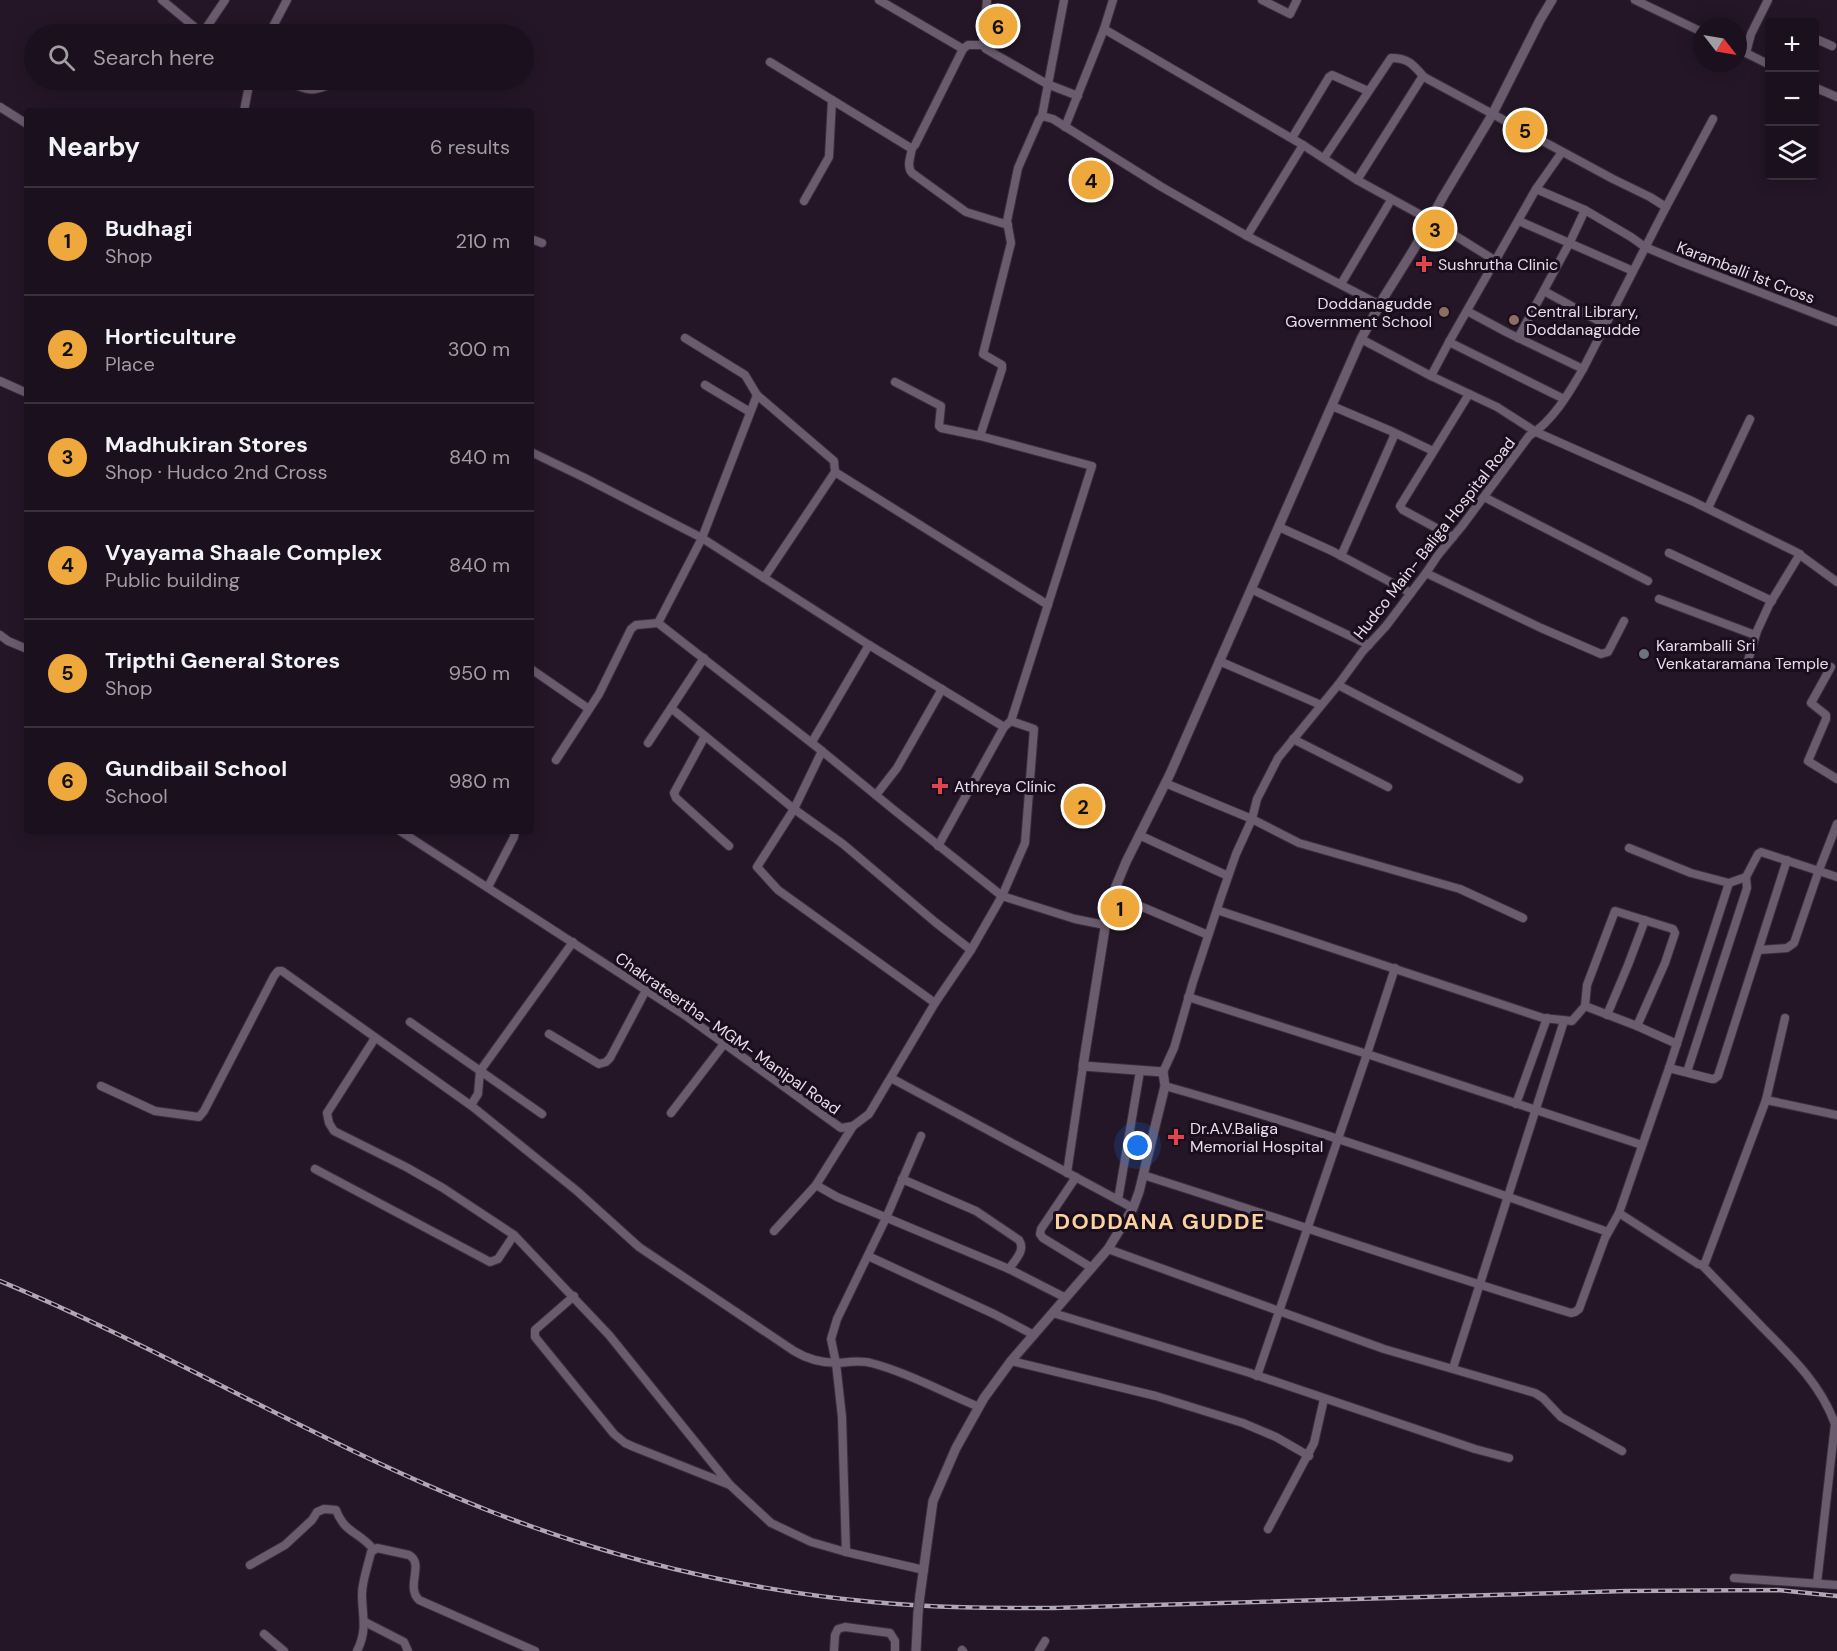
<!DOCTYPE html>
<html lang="en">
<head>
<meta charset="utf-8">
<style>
	:root { --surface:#1b101d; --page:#241926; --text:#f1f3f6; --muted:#a09da4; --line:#39303b; --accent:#eea83c }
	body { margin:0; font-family:"DM Sans",sans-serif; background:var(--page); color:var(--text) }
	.controls { position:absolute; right:18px; top:18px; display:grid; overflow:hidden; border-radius:6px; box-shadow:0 3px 15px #0003 }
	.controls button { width:54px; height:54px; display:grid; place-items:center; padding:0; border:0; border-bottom:2px solid var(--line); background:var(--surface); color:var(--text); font:30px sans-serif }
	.compass { position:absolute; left:1693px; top:18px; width:54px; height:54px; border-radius:50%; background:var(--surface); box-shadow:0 3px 15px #0003; rotate:121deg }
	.you { position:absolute; left:1138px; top:1146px; width:21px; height:21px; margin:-15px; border:4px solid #fff; border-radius:50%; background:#1a73e8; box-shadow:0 0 0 9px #1a73e833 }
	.badge { display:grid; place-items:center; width:39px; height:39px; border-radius:50%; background:var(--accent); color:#111; font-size:20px; font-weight:700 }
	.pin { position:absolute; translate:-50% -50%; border:3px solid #fff; box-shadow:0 2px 6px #0006 }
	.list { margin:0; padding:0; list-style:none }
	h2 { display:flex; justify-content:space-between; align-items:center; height:78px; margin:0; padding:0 24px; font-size:26px }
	h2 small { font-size:20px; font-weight:400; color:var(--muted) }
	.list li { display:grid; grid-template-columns:39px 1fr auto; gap:18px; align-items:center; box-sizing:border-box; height:108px; padding:0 24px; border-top:2px solid var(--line) }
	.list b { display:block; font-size:22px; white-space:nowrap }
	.list p { margin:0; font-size:20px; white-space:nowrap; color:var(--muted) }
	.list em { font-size:20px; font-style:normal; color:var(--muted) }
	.icon { flex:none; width:33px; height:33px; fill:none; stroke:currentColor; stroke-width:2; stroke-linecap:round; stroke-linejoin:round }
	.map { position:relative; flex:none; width:1837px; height:1651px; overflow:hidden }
	.search { position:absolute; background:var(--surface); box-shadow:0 3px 15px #0003; left:24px; top:24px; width:510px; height:66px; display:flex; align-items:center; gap:15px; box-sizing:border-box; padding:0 21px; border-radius:33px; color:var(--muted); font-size:22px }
	.panel { position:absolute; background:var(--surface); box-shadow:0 3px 15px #0003; left:24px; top:108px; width:510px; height:726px; border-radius:6px }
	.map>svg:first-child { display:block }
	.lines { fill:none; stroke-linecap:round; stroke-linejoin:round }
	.minor-casing { stroke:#392f3b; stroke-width:10 }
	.tertiary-casing { stroke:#392f3b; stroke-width:11 }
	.minor { stroke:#6b5b6f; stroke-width:8 }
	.tertiary { stroke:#6b5b6f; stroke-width:9 }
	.rail-casing { stroke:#b1a6b3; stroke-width:4.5 }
	.rail { stroke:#1a0d1d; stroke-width:2; stroke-dasharray:7; stroke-linecap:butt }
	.tertiary-bridge-casing { stroke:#392f3b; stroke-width:11; stroke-linecap:butt }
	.tertiary-bridge { stroke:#6b5b6f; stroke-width:9 }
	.health-dot { fill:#e0444e; stroke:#1a0d1d; stroke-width:2 }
	.education-dot { fill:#8d6e63; stroke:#1a0d1d; stroke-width:2 }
	.worship-dot { fill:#6b7280; stroke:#1a0d1d; stroke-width:2 }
	.labels { text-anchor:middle; stroke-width:6; stroke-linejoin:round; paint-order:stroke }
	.poi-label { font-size:16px; fill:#e7dde9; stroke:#1a0d1d; text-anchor:start }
	.street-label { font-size:16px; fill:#e7dde9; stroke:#1a0d1d }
	.district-label { font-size:22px; font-weight:bold; letter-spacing:1.5px; fill:#fad29e; stroke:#1a0d1d }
</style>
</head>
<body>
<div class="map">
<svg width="1837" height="1651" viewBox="0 0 1837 1651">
	<rect width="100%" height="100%" fill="#241627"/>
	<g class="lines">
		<defs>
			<g id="minor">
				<path d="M 162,0 L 203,34"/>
				<path d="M 879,0 L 963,49"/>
				<path d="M 987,0 L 983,40 L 983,45 L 986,49 L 1047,84 L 1078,96"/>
				<path d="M 1262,0 L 1290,14 L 1297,0"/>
				<path d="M 1635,0 L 1702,32"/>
				<path d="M 1104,29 L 1303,145 L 1357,180 L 1430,220 L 1496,261"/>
				<path d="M 202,34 L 225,0"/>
				<path d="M 269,34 L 287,0"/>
				<path d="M 1814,38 L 1832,46"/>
				<path d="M 1738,50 L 1746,53 L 1751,34 L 1768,0"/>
				<path d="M 1746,53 L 1770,65"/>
				<path d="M 770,62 L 909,147 L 912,148 L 915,145 L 963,49 L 968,45 L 983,45"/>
				<path d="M 284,80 C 314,94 311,91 342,80"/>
				<path d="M 1814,87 L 1837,97"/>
				<path d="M 0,107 L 27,124"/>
				<path d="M 244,111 L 250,80"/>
				<path d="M 1042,116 L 1064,0"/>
				<path d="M 1065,127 L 1104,29 L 1113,0"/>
				<path d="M 1292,138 L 1329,77 L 1332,75 L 1368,91"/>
				<path d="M 912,148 C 911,156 906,166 912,173 L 966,212 L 1008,225"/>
				<path d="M 1324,158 L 1391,58 C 1408,58 1413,64 1424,77"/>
				<path d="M 1536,189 L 1585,210 L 1631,237 L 1645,247 L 1681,262 L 1837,322"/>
				<path d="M 804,201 L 829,157 L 832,100"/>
				<path d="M 1666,207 L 1713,119"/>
				<path d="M 1519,221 L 1633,271"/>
				<path d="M 1247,236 L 1303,145"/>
				<path d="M 531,239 L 542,243"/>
				<path d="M 1341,284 L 1391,200"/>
				<path d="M 1544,291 L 1606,325"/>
				<path d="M 1467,311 L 1508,333 L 1583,369"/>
				<path d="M 685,338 L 745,375 L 757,395 L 834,461 L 835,472 L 764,578"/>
				<path d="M 1518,338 L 1570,242 L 1585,210"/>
				<path d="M 1361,339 L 1431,376 L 1497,407 L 1536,432 L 1692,501 L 1796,552 L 1837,582"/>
				<path d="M 1449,342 L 1564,399"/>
				<path d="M 1431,376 L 1449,342 L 1536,189 L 1562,152"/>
				<path d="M 0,381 L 27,393"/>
				<path d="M 895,382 L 941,406 L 939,426 L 941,428 L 980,436"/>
				<path d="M 705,385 L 750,412"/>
				<path d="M 757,395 L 702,538 L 658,623 L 822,751"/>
				<path d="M 1332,406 L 1391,431 L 1433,451"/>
				<path d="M 531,452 L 585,478 L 702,538 L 869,645 L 1004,727 L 1011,721"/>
				<path d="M 835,472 L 1048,605"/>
				<path d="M 1484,497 L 1648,581"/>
				<path d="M 1708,508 L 1750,419"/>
				<path d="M 1279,527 L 1332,551 L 1411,593"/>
				<path d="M 1453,537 L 1403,510 L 1400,506 L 1469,394"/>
				<path d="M 1669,553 L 1772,601"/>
				<path d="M 1341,556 L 1394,436 L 1393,433"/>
				<path d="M 1426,573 L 1541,628 L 1601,654 L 1608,652 L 1624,621"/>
				<path d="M 1251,589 L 1369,645"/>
				<path d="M 1659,599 L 1755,635"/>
				<path d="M 0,635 L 8,641 L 27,649"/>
				<path d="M 1219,661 L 1321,705"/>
				<path d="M 1747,664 L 1757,631 L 1769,605 L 1800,554"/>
				<path d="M 1831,667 L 1811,703 L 1826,715 L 1826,719 L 1808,761 L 1837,779"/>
				<path d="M 531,669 L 589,709"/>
				<path d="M 1338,685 L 1519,779"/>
				<path d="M 671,708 L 794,809 L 822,751 L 894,810 L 1002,896 L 1025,843 L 1034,729 L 1011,721 L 1092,466 L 980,436 L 1002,369 L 1002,365 L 983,354 L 1011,243 L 1007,221 L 1018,168 L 1039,120 L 1042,116 L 1053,119 L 1160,186 L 1247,236 L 1380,305"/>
				<path d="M 705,736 L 674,793 L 676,798 L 729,846"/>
				<path d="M 1293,739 L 1388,787"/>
				<path d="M 812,742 L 869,645"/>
				<path d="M 648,743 L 704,658"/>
				<path d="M 556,760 L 599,694 L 631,629 L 636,625 L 658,623"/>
				<path d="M 1165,783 L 1252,819 L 1299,843 L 1460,889 L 1523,918"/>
				<path d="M 876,795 L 897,768 L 942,689"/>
				<path d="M 400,831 L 686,1016 L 841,1128 L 853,1126 L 869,1114 L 935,1003 L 778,890 L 757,867 L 794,809 L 843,844 L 935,922 L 971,950 L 1002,896 L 1075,919 L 1105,925"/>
				<path d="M 1139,835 L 1228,876"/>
				<path d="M 938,846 L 1004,727"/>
				<path d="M 1629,848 L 1691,873 L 1729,883"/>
				<path d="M 488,887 L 514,837 L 515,831"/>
				<path d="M 1112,894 L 1208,935"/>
				<path d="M 1217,910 L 1543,1018 L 1572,1021 L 1585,1006 L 1637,1026 L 1677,1044"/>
				<path d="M 1759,950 L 1787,948 L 1794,943 L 1819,870 L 1837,824"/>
				<path d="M 1188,997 L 1367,1054 L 1642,1145"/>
				<path d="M 935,1003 L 971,950"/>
				<path d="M 1585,1006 L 1587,985 L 1615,911 L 1673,929 L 1675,933 L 1665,963 L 1637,1026"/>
				<path d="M 1607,1015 L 1628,965 L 1645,920"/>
				<path d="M 410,1022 L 542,1114"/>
				<path d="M 549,1034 L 599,1064 L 606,1062 L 610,1058 L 646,990"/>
				<path d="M 375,1038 L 327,1113 L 329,1123 L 334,1131 L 406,1167 L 443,1188 L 514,1235 L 609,1335 L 730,1485 L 771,1523 L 811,1542 L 846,1552 L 924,1570"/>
				<path d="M 1669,1068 L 1712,1079 L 1714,1079 L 1718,1076 L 1787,860"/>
				<path d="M 1163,1072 L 1174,1048 L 1193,982 L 1221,897 L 1236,854 L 1252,819 L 1257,799 L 1278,758 L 1338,685 L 1363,651 L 1386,626 L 1426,573 L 1438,555 L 1462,526 L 1529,436 C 1553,421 1569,393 1583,369 L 1666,207 L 1650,197 L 1613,179 L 1424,77 L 1421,79 L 1357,180"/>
				<path d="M 1687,1072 L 1747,888 L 1746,877"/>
				<path d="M 891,1078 L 1133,1208"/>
				<path d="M 101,1086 L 155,1111 L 199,1117 L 204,1111 L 274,976 L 278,971 L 282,971 L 473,1107 L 577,1191 L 639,1247 L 794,1351 C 807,1359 823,1363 838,1363 C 849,1362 860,1360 871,1363 C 906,1372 945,1393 979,1407"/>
				<path d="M 1165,1086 C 1314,1128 1461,1180 1608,1232"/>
				<path d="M 1766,1100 L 1837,1115"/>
				<path d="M 1516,1104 L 1547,1018"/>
				<path d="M 471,1105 L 478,1094 L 480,1071 L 573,942"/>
				<path d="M 671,1113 L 724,1044"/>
				<path d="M 315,1169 L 490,1262 L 498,1259 L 514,1235"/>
				<path d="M 1067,1173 L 1083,1066"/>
				<path d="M 1143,1175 C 1286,1220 1428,1270 1571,1313 L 1575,1312 L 1579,1309 L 1605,1238 L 1619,1213 L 1669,1068 L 1729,883 L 1746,877 L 1758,854 L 1761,852 L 1837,877"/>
				<path d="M 1076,1177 L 1041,1229 L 1040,1234 L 1043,1238 L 1092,1268"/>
				<path d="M 902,1179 L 976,1211 L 1019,1240 C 1026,1250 1015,1260 1009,1269"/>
				<path d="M 816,1185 L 837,1197 L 1009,1269 L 1066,1298"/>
				<path d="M 1118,1200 L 1140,1071"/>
				<path d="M 1619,1213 L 1698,1264 L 1702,1265 L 1705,1263 L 1766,1100 L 1785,1018"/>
				<path d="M 774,1231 L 816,1185 L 853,1126"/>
				<path d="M 1108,1249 L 1384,1349 L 1535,1393 L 1543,1398 L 1561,1417 L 1622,1451"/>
				<path d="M 868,1256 L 994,1314 L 1034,1335"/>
				<path d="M 1702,1265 C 1722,1286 1743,1307 1763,1328 C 1792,1357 1821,1385 1835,1424 L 1817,1583"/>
				<path d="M 574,1296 L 535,1330 L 535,1337 L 614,1434 L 625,1443 L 634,1447 L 730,1485"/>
				<path d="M 1053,1313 L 1250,1373 L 1475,1449 L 1509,1458"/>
				<path d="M 1011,1361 L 1156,1396 L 1243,1423 L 1276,1437 L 1309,1456"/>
				<path d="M 1453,1368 L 1564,1021"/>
				<path d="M 1257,1376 L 1367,1054 L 1395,968"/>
				<path d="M 1268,1529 L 1314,1443 L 1324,1399"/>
				<path d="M 846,1552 L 842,1417 L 836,1363 L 831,1339 L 837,1319 L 886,1218 L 921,1136"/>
				<path d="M 250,1565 L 285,1545 L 312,1520 L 317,1512 L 324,1509 L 336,1510 C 345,1534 359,1531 374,1550"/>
				<path d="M 1734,1578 L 1837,1585"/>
				<path d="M 365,1622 L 404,1642 L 408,1651"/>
				<path d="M 264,1634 L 284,1651"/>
				<path d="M 962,1650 L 963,1651"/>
				<path d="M 357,1651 C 368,1629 362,1616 362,1594 C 362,1581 368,1566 371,1552 L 377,1548 L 409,1555 C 425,1564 405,1586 419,1600 L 535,1651"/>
				<path d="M 834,1651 L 835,1635 L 838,1629 L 845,1627 L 890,1633 L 895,1641 L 895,1651"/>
				<path d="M 1039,1651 L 1045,1641"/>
			</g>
			<g id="tertiary">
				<path d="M 920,1595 L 933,1501 L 956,1448 L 984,1398 L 1011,1361 L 1108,1249 L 1133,1208 L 1139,1192 L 1165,1086 L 1163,1072 L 1083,1066 L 1109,903 L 1126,862 L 1170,774 L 1361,339 L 1384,297 L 1414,249 L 1444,195 L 1492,115 L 1540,20 L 1552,0"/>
				<path d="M 916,1651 L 918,1613"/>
			</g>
		</defs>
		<use href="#minor" class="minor-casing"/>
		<use href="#tertiary" class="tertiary-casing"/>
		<use href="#minor" class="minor"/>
		<use href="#tertiary" class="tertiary"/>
		<defs>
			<path id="rail" d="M 0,1281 C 166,1350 320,1444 487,1510 C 610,1558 742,1590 873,1602 C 933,1608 993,1608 1053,1608 L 1626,1591 L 1778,1590 L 1837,1596"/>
		</defs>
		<use href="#rail" class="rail-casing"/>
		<use href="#rail" class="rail"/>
		<defs>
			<path id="tertiary-bridge" d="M 918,1613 L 920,1595"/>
		</defs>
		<use href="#tertiary-bridge" class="tertiary-bridge-casing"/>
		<use href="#tertiary-bridge" class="tertiary-bridge"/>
	</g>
	<g class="health-dot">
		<path d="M1421 255h6v6h6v6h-6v6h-6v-6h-6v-6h6z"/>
		<path d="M937 777h6v6h6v6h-6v6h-6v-6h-6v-6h6z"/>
		<path d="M1173 1128h6v6h6v6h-6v6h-6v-6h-6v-6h6z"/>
	</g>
	<g class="education-dot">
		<circle cx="1444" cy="312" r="6"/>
		<circle cx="1514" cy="320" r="6"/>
	</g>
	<circle class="worship-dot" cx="1644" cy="654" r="6"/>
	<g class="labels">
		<g class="poi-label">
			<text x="1438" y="270">Sushrutha Clinic</text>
			<text x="1432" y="309" text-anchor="end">Doddanagudde<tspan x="1432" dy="18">Government School</tspan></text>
			<text x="1526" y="317">Central Library,<tspan x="1526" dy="18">Doddanagudde</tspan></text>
			<text x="1656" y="651">Karamballi Sri<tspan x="1656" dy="18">Venkataramana Temple</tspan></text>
			<text x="954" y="792">Athreya Clinic</text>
			<text x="1190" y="1134">Dr.A.V.Baliga<tspan x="1190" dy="18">Memorial Hospital</tspan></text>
		</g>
		<g class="street-label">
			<text transform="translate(1746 272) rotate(21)" y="6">Karamballi 1st Cross</text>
			<text transform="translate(1434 538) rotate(-52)" y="6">Hudco Main- Baliga Hospital Road</text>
			<text transform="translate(728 1033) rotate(35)" y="6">Chakrateertha- MGM- Manipal Road</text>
		</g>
		<g class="district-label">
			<text x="1160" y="1229">DODDANA GUDDE</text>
		</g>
	</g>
</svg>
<div class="controls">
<button>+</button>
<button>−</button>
<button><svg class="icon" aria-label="layers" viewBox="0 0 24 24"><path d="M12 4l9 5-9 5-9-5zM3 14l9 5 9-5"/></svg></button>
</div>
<svg class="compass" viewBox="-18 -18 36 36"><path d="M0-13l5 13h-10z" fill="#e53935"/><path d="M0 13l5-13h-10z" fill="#a09da4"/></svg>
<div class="you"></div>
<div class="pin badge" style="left:1120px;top:908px">1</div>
<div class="pin badge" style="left:1083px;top:806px">2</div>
<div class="pin badge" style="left:1435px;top:229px">3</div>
<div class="pin badge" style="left:1091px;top:180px">4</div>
<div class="pin badge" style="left:1525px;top:130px">5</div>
<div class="pin badge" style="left:998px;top:26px">6</div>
<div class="search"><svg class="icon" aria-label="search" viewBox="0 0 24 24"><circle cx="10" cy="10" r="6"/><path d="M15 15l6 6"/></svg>Search here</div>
<section class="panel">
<h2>Nearby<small>6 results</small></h2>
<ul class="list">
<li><span class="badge">1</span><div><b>Budhagi</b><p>Shop</p></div><em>210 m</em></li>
<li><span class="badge">2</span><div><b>Horticulture</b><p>Place</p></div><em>300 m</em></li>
<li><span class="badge">3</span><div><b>Madhukiran Stores</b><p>Shop · Hudco 2nd Cross</p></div><em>840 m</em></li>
<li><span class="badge">4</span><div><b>Vyayama Shaale Complex</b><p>Public building</p></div><em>840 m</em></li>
<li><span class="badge">5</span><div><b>Tripthi General Stores</b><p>Shop</p></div><em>950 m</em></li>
<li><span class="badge">6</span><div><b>Gundibail School</b><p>School</p></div><em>980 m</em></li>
</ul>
</section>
</div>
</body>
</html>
